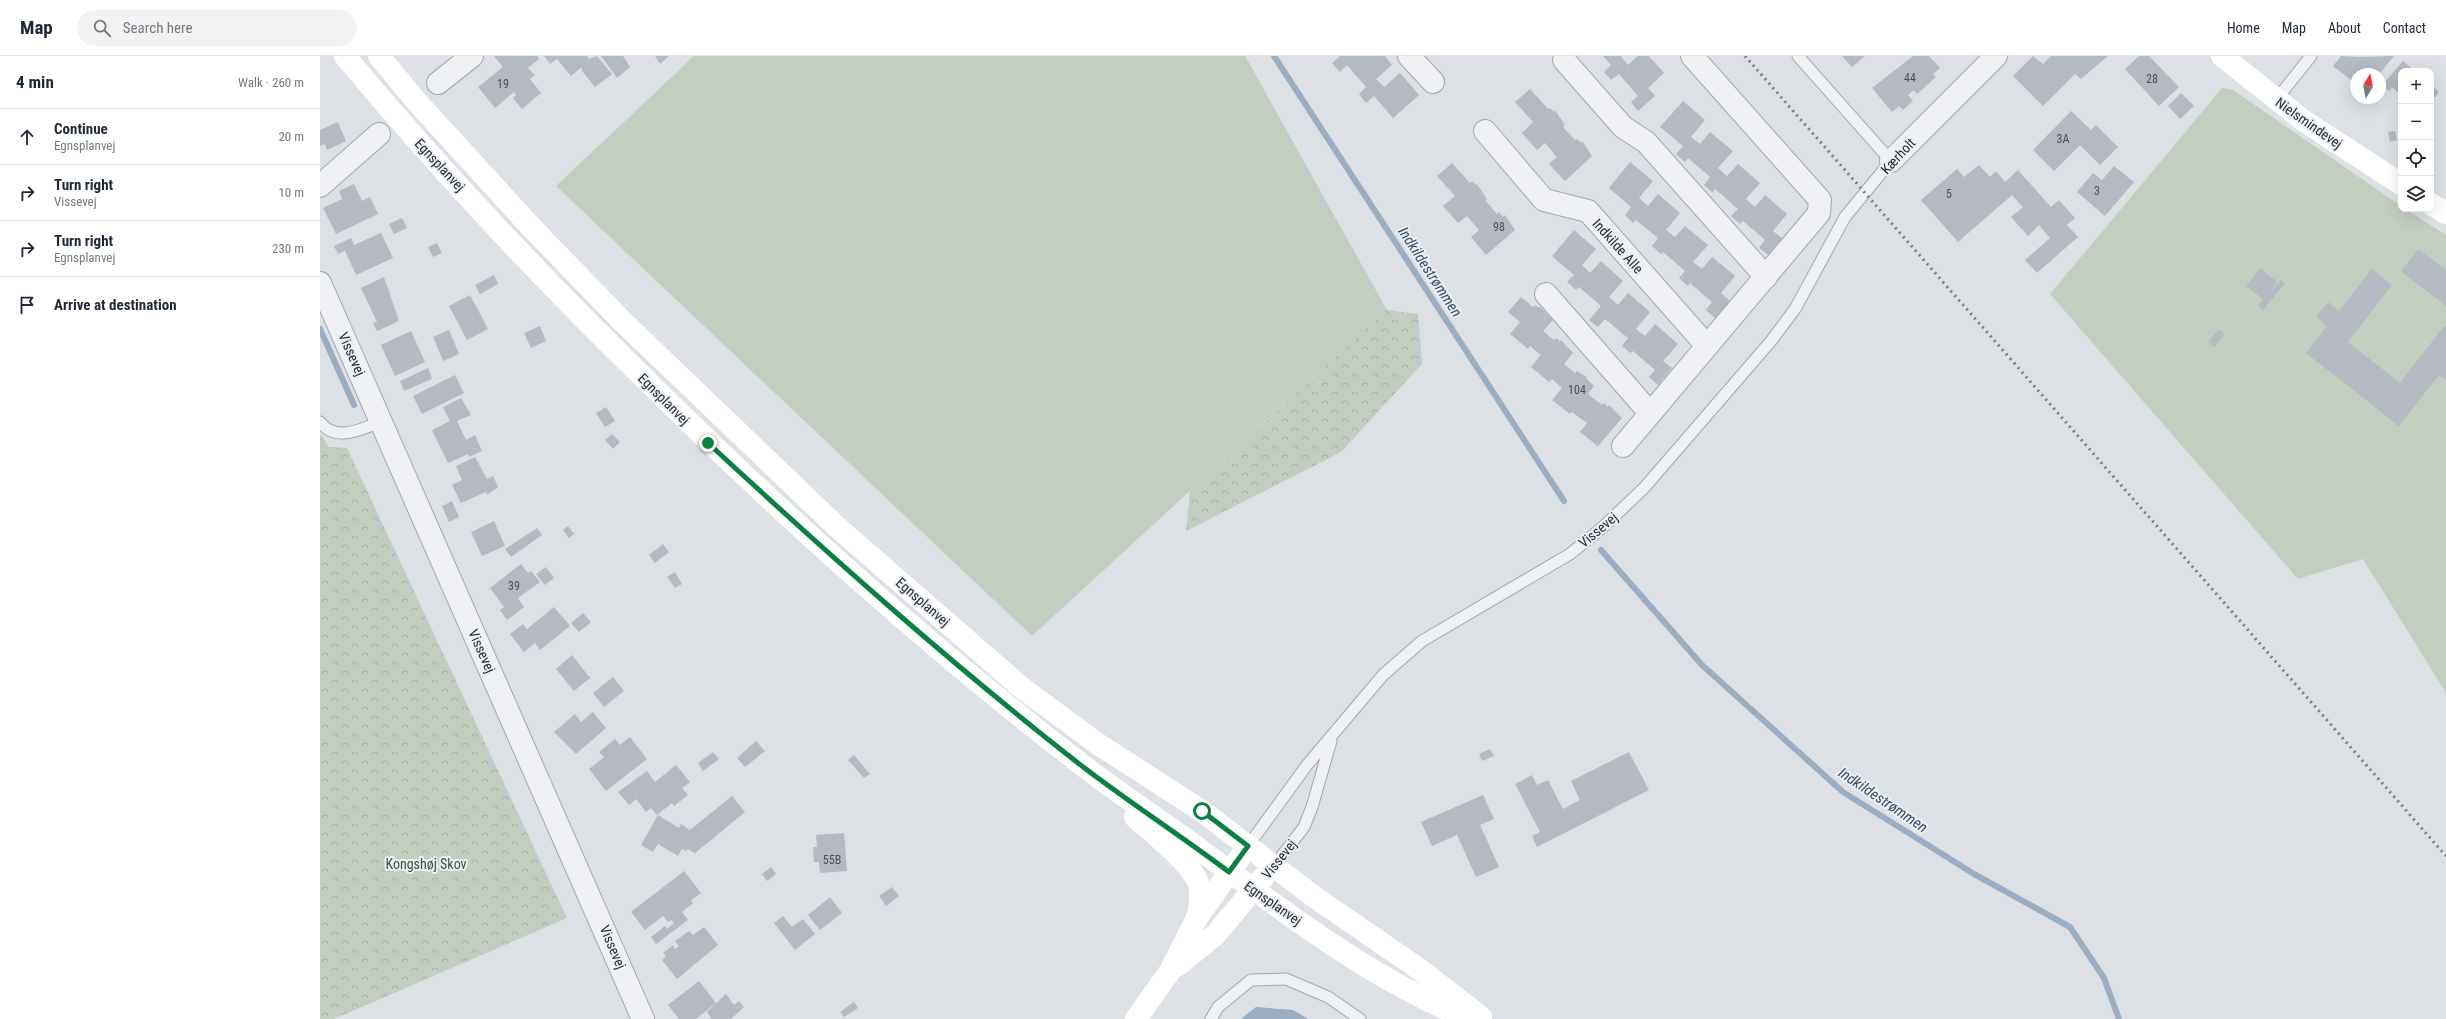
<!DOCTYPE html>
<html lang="en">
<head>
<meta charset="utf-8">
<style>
	:root { --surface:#fff; --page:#f2f2f3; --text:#1f2937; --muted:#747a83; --line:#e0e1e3 }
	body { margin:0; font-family:"Roboto Condensed",sans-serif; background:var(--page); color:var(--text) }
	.controls { position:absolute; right:12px; top:12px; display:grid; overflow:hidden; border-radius:8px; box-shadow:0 4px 16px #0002 }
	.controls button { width:36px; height:36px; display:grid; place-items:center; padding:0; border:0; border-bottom:1px solid var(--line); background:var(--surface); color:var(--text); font:20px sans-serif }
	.compass { position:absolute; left:2030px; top:12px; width:36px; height:36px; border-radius:50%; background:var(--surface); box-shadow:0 4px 16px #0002; rotate:10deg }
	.stop { position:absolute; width:12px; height:12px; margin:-9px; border:3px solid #0b8043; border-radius:50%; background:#fff }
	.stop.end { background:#0b8043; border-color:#fff; box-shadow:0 1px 4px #0008 }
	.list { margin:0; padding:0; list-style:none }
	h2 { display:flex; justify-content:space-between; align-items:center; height:52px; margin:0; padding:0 16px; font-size:17px }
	h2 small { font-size:13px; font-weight:400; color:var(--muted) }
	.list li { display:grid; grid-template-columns:26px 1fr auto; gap:12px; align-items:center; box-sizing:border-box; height:56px; padding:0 16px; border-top:1px solid var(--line) }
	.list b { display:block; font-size:15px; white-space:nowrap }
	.list p { margin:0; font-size:13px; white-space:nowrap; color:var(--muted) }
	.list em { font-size:13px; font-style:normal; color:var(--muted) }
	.icon { flex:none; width:22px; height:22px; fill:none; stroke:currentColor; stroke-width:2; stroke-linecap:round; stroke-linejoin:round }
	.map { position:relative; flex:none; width:2126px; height:963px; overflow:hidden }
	header { display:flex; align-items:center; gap:24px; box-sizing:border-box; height:56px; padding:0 20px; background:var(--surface); border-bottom:1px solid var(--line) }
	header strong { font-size:19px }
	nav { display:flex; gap:22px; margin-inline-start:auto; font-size:14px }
	.search { width:280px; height:36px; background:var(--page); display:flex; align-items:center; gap:10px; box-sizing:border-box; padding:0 14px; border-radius:22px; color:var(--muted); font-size:15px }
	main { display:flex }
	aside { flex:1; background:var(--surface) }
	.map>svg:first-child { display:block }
	.grass { fill:#c2cebf }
	.forest { fill:url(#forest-crowns) }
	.water { fill:#9badc1 }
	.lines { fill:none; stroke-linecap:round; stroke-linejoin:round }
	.stream { stroke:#9badc1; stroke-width:6 }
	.building { fill:#b5b9c1 }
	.lane-casing { stroke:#a3a7ae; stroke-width:13 }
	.street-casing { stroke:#a3a7ae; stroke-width:24 }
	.lane { stroke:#eff0f4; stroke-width:11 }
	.street { stroke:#eff0f4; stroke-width:22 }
	.secondary { stroke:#fff; stroke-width:22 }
	.rail { stroke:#78808c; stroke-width:3; stroke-dasharray:2 4; stroke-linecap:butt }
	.route { stroke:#0b8043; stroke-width:5 }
	.labels { text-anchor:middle; stroke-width:4; stroke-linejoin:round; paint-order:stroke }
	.number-label { font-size:12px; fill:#4b515b }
	.street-label { font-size:14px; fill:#282e39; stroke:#eceff3 }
	.park-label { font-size:14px; fill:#3c5337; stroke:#eceff3 }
	.water-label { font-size:15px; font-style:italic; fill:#374d68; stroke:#eceff3 }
</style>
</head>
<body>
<header>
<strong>Map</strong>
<div class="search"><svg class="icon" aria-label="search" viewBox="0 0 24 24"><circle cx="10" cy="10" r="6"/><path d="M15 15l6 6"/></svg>Search here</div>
<nav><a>Home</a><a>Map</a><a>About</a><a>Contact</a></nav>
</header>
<main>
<aside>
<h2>4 min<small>Walk · 260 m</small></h2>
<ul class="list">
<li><svg class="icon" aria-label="ahead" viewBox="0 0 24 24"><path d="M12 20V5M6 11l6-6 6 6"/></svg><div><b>Continue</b><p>Egnsplanvej</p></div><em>20 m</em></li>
<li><svg class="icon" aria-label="right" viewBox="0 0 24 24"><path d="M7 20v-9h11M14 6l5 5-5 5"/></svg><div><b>Turn right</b><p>Vissevej</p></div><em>10 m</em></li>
<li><svg class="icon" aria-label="right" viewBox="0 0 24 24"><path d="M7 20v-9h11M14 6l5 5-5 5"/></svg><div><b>Turn right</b><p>Egnsplanvej</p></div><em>230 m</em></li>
<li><svg class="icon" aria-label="arrive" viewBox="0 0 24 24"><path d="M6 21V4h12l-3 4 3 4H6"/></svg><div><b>Arrive at destination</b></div></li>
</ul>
</aside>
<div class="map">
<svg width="2126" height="963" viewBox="0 0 2126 963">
	<defs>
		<pattern id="forest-crowns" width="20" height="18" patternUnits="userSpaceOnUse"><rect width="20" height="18" fill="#c2cebf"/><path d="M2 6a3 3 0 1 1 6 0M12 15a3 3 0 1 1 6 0" fill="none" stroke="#a7b1a5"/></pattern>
	</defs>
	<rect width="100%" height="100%" fill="#dde0e5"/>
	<g class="grass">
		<path d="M 374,0 L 925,0 L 1067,254 L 712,580 L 236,130 Z"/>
		<path d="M 1902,32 L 1913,34 L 2081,150 L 2081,153 L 2085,153 L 2126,179 L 2126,637 L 2043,503 L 1978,523 L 1730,238 Z"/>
	</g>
	<g class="forest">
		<path d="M 1067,254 L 1098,258 L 1102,308 L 1021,396 L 866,475 L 870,435 Z"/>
		<path d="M 0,378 L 9,391 L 27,392 L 247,862 L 14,963 L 0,963 Z"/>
	</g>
	<path class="water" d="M 936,951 L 973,954 L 988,963 L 921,963 Z"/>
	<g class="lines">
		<g class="stream">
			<path d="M 954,0 L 1244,445"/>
			<path d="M 0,273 L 34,349"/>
			<path d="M 1281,494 L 1382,609 L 1523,736 L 1654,818 L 1750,871 L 1784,922 L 1799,963"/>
		</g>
	</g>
	<g class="building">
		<path d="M 174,0 L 217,0 L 219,3 L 208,12 L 215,19 L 210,23 L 221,37 L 202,53 L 193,42 L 196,39 L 194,36 L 175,52 L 158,31 L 183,11 Z"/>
		<path d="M 224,0 L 267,0 L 269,3 L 277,0 L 292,18 L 275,31 L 262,15 L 262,11 L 251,20 L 237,3 L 230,8 Z"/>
		<path d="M 281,0 L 303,0 L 310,11 L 297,22 Z"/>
		<path d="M 335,0 L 349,0 L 340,8 Z"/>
		<path d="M 1020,0 L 1065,0 L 1072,9 L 1056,23 L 1064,31 L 1080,17 L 1099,39 L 1073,62 L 1054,40 L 1046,47 L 1039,38 L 1046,31 L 1027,9 L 1020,16 L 1012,7 Z"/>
		<path d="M 1283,0 L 1301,0 L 1308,9 L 1318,0 L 1329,0 L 1344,17 L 1328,32 L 1335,40 L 1318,55 L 1311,46 L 1318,40 L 1299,18 L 1291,24 L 1284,16 L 1291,9 Z"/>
		<path d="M 1522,0 L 1545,0 L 1532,11 Z"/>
		<path d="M 1593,0 L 1609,0 L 1620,12 L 1613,18 L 1616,21 L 1597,38 L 1594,34 L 1588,39 L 1593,45 L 1583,54 L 1579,50 L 1572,56 L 1552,32 Z"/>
		<path d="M 1713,0 L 1723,8 L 1731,0 L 1788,0 L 1761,23 L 1755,18 L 1723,50 L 1693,20 Z"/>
		<path d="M 1819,0 L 1829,0 L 1859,31 L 1839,50 L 1805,13 Z"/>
		<path d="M 2021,0 L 2039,1 L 2074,0 L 2059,18 L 2036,18 L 2036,28 L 2013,10 Z"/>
		<path d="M 2083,5 L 2095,15 L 2081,15 L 2081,39 L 2072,31 L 2069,35 L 2064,31 L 2067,27 L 2065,26 Z"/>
		<path d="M 2111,29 L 2119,36 L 2111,46 Z"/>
		<path d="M 1210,33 L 1228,53 L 1230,52 L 1234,56 L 1235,54 L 1245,69 L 1243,71 L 1255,84 L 1257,83 L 1261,87 L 1262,85 L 1272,100 L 1245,125 L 1229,108 L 1237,101 L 1225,87 L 1217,94 L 1202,77 L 1213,66 L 1195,46 Z"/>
		<path d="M 1861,37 L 1874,50 L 1860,63 L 1848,50 Z"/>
		<path d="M 1363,45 L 1385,64 L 1371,81 L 1380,88 L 1390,76 L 1413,95 L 1398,112 L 1407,120 L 1418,108 L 1440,127 L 1426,143 L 1435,151 L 1445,139 L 1467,158 L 1453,175 L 1462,182 L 1448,199 L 1439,192 L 1445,184 L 1423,165 L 1420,168 L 1411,160 L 1418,153 L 1395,133 L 1393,137 L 1384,129 L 1390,121 L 1368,102 L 1365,106 L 1356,98 L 1363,90 L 1340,71 Z"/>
		<path d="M 1751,55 L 1771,74 L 1776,69 L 1798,91 L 1780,109 L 1760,89 L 1734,115 L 1713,94 Z"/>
		<path d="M 18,66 L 26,85 L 7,94 L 5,88 L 0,90 L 0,74 Z"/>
		<path d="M 2075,75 L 2077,84 L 2070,86 L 2068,76 Z"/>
		<path d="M 1310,106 L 1333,125 L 1319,142 L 1328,150 L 1338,138 L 1360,157 L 1346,174 L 1355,181 L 1365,170 L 1388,189 L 1373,206 L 1382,213 L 1392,201 L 1415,220 L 1401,237 L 1410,245 L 1395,262 L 1386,254 L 1392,246 L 1370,227 L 1368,230 L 1359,222 L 1365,215 L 1343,196 L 1341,198 L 1332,190 L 1338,182 L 1316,164 L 1313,167 L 1305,159 L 1311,151 L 1289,132 Z"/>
		<path d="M 1132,107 L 1150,127 L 1152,125 L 1156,129 L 1157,128 L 1167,143 L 1165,144 L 1177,158 L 1179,156 L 1183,161 L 1185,159 L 1195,174 L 1166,199 L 1151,181 L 1159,174 L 1147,160 L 1138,167 L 1123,150 L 1135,140 L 1117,120 Z"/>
		<path d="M 1659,109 L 1670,121 L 1676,115 L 1685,126 L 1698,114 L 1731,151 L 1739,144 L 1755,162 L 1747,169 L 1758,181 L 1717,217 L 1705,204 L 1730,182 L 1719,169 L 1708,180 L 1691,161 L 1703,151 L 1692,139 L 1638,186 L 1601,144 L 1637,113 L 1644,121 Z"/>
		<path d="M 1794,110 L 1814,126 L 1785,160 L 1757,136 L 1773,117 L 1782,124 Z"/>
		<path d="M 34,128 L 42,145 L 50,141 L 58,158 L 16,178 L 3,152 L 22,143 L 19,135 Z"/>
		<path d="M 82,162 L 87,172 L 74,178 L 69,168 Z"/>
		<path d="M 1254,174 L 1276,193 L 1262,209 L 1270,217 L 1281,205 L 1303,225 L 1289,241 L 1298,249 L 1308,237 L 1330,256 L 1316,273 L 1325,280 L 1335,268 L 1358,288 L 1343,305 L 1352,312 L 1338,329 L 1329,321 L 1335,314 L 1313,295 L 1310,297 L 1302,290 L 1308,282 L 1285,263 L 1278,271 L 1269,264 L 1281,250 L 1259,231 L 1256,234 L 1247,226 L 1254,219 L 1232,200 Z"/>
		<path d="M 61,177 L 73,202 L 36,219 L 25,195 L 18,198 L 14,190 L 31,182 L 34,189 Z"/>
		<path d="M 117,187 L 122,197 L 113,201 L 108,191 Z"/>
		<path d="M 2098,193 L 2126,214 L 2126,250 L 2081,215 Z"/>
		<path d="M 1940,212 L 1957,226 L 1948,240 L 1961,224 L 1965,227 L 1943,254 L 1938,250 L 1943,243 L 1926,230 Z"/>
		<path d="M 2052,213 L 2072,229 L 2028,286 L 2080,327 L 2124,270 L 2126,271 L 2126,324 L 2119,319 L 2079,370 L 1986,297 L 2007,270 L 1996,261 L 2008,246 L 2019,255 Z"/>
		<path d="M 174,219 L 178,228 L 160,238 L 155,229 Z"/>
		<path d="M 64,221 L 79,265 L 57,275 L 53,267 L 57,266 L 41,232 Z"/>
		<path d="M 150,239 L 168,273 L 147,284 L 129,250 Z"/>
		<path d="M 1201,241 L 1213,251 L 1215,249 L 1219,252 L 1220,251 L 1233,264 L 1223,275 L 1234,284 L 1236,282 L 1240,285 L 1241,284 L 1253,297 L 1244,308 L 1255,317 L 1257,315 L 1267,321 L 1266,322 L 1274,330 L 1268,338 L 1282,349 L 1284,347 L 1288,351 L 1289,349 L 1302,362 L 1278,390 L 1260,376 L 1267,367 L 1252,356 L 1250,358 L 1232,344 L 1242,332 L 1232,323 L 1229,326 L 1211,311 L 1221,299 L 1210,290 L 1208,293 L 1190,278 L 1200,266 L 1188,256 Z"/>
		<path d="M 220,270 L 226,285 L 211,292 L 204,277 Z"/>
		<path d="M 1899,273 L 1905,278 L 1894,291 L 1888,286 Z"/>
		<path d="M 129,274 L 139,298 L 123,305 L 113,281 Z"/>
		<path d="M 91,275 L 105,306 L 75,320 L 61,289 Z"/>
		<path d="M 108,312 L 112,323 L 84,335 L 80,325 Z"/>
		<path d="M 135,319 L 144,337 L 102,358 L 93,340 Z"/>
		<path d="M 141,342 L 151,359 L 137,365 L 146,384 L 155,379 L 162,395 L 149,401 L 148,398 L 128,407 L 112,374 L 130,365 L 123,351 Z"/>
		<path d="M 286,351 L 295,365 L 285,371 L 276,357 Z"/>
		<path d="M 292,378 L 300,386 L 293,393 L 285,384 Z"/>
		<path d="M 155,401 L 167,423 L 173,420 L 178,431 L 167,439 L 166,436 L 141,447 L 132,429 L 142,424 L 136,410 Z"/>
		<path d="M 132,445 L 139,461 L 129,466 L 122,450 Z"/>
		<path d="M 174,465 L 185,490 L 162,500 L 151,476 Z"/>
		<path d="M 248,470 L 254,478 L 249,482 L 243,474 Z"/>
		<path d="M 217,472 L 222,479 L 191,501 L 185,493 Z"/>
		<path d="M 343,488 L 349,496 L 335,507 L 329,499 Z"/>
		<path d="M 201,508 L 208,517 L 211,515 L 220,526 L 198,542 L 204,551 L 187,564 L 180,554 L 184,551 L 170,532 Z"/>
		<path d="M 226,511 L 234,522 L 225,529 L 216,518 Z"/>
		<path d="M 355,516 L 362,528 L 355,532 L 347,521 Z"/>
		<path d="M 234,551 L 250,570 L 220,594 L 215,587 L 204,596 L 190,578 L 203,568 L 207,573 Z"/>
		<path d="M 263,557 L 271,566 L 259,576 L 251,567 Z"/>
		<path d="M 252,599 L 270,622 L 254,635 L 236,613 Z"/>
		<path d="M 293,621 L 304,635 L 284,651 L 273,637 Z"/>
		<path d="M 273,656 L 286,672 L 256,698 L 234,676 L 255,658 L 261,666 Z"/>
		<path d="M 310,681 L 327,703 L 286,735 L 269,713 L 284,701 L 279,696 L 295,683 L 300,689 Z"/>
		<path d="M 436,685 L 445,695 L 425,711 L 417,702 Z"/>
		<path d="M 1170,693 L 1174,700 L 1162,705 L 1159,698 Z"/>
		<path d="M 393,696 L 399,703 L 383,715 L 378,707 Z"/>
		<path d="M 1309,696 L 1329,734 L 1217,791 L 1212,780 L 1220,776 L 1195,728 L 1212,719 L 1217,729 L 1228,724 L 1243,753 L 1260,744 L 1251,725 Z"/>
		<path d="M 534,699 L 550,718 L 544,722 L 528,704 Z"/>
		<path d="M 356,709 L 370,726 L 362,732 L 368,739 L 354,750 L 352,747 L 337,759 L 331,752 L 326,756 L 316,743 L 309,749 L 298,736 L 327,715 L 335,726 Z"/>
		<path d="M 1163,739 L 1174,763 L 1160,769 L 1179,811 L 1156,821 L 1137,779 L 1112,790 L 1101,766 Z"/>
		<path d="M 412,740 L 425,756 L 375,797 L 368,793 L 366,795 L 362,793 L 358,800 L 338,788 L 333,796 L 321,789 L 338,759 L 359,772 L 361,768 L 370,774 Z"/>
		<path d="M 524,777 L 527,815 L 500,817 L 499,806 L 494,806 L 493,791 L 497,791 L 496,779 Z"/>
		<path d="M 451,811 L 456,818 L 447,825 L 442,818 Z"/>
		<path d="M 364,815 L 381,837 L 371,844 L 373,847 L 362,856 L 368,864 L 336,888 L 331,881 L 345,870 L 347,873 L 354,867 L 351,864 L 348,866 L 343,860 L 325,874 L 311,856 Z"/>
		<path d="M 572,831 L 579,840 L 566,850 L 559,840 Z"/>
		<path d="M 510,841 L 522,857 L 500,874 L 488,859 Z"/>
		<path d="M 463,860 L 472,871 L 483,863 L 495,878 L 475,894 L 454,867 Z"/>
		<path d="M 384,871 L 398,889 L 357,923 L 342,904 L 346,900 L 343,897 L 353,889 L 355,893 L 359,890 L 355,885 L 369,875 L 373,879 Z"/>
		<path d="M 379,925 L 396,947 L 376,963 L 359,963 L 348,949 Z"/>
		<path d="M 406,938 L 414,949 L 419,945 L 424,951 L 411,963 L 392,963 L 387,956 Z"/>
		<path d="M 534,946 L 538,952 L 524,961 L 520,956 Z"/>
	</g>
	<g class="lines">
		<defs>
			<g id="lane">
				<path d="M 1956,44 L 1991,0"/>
				<path d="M 0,366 C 16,387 41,373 61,366"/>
				<path d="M 928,790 L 987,709 L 1063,619 L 1102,585 L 1250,498 L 1283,471 L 1324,432 L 1451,285 L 1475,253 L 1525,161 L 1571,105 L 1478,0"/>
				<path d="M 954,810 L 984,771 L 992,751 L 1011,685"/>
				<path d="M 891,963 L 898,951 L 931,924 L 966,923 L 1008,941 L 1040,963"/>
			</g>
			<g id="street">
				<path d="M 1089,0 L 1113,26"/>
				<path d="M 1244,4 L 1303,71 L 1326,86 L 1446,221"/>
				<path d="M 118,27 L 152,0"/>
				<path d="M 1165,75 L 1224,144 L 1268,155 L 1387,290"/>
				<path d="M 1571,105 L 1676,0"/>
				<path d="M 0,130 L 59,78"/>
				<path d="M 0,227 L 323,963"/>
				<path d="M 1226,238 L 1330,357"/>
				<path d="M 1303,390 L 1499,157 L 1500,144 L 1372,0"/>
			</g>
		</defs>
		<use href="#lane" class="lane-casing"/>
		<use href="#street" class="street-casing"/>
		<use href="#lane" class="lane"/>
		<use href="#street" class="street"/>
		<g class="secondary">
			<path d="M 25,0 C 117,111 217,217 320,318 C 458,455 603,586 757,705 C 790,731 826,755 860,779 C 949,844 1047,923 1150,963"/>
			<path d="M 59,0 L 97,46 L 212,172 L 303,266 L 516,470 L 702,632 L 778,688 L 882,755 L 993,840 L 1099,913 L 1161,961"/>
			<path d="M 1902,0 L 1984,65 L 2081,128"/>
			<path d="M 2111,148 L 2126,157"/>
			<path d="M 815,761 C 832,777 878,811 880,834 C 881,843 879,852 878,861"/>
			<path d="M 857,910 L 895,879 L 943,822"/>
			<path d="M 816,963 L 850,915 L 877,862 L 928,790"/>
		</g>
		<path class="rail" d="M 1425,0 L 2126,800"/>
	</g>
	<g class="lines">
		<path class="route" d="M 388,387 C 508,498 629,606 758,707 C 807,745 860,779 909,816 L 928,790 L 882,755"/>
	</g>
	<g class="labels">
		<g class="number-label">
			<text x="1590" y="26">44</text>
			<text x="1832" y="27">28</text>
			<text x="183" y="32">19</text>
			<text x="1743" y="87">3A</text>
			<text x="1777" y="139">3</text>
			<text x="1629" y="142">5</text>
			<text x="1179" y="175">98</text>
			<text x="1257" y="338">104</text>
			<text x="194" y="534">39</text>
			<text x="512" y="808">55B</text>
		</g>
		<g class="street-label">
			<text transform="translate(1989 67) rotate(35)" y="5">Nielsmindevej</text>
			<text transform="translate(1578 100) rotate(-47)" y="5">Kærholt</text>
			<text transform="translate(120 109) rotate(47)" y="5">Egnsplanvej</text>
			<text transform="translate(1298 190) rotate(48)" y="5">Indkilde Alle</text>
			<text transform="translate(32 298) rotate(66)" y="5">Vissevej</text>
			<text transform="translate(344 343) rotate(45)" y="5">Egnsplanvej</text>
			<text transform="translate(1278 474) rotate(-40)" y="5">Vissevej</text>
			<text transform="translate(603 546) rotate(41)" y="5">Egnsplanvej</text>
			<text transform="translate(162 595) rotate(66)" y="5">Vissevej</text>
			<text transform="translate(959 803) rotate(-51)" y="5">Vissevej</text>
			<text transform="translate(953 847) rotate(35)" y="5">Egnsplanvej</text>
			<text transform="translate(293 891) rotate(67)" y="5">Vissevej</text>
		</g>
		<g class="park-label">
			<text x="106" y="813">Kongshøj Skov</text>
		</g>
		<g class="water-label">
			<text transform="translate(1110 216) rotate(57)" y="5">Indkildestrømmen</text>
			<text transform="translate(1563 744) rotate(34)" y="5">Indkildestrømmen</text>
		</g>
	</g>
</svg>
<div class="controls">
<button>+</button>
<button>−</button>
<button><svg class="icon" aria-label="locate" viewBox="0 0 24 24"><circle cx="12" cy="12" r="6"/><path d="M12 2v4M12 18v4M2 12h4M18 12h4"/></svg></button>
<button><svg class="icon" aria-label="layers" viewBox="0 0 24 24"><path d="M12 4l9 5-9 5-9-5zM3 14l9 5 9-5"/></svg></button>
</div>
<svg class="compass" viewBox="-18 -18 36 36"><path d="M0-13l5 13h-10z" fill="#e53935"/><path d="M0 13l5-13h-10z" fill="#747a83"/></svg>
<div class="stop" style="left:882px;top:755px"></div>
<div class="stop end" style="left:388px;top:387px"></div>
</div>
</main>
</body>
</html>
